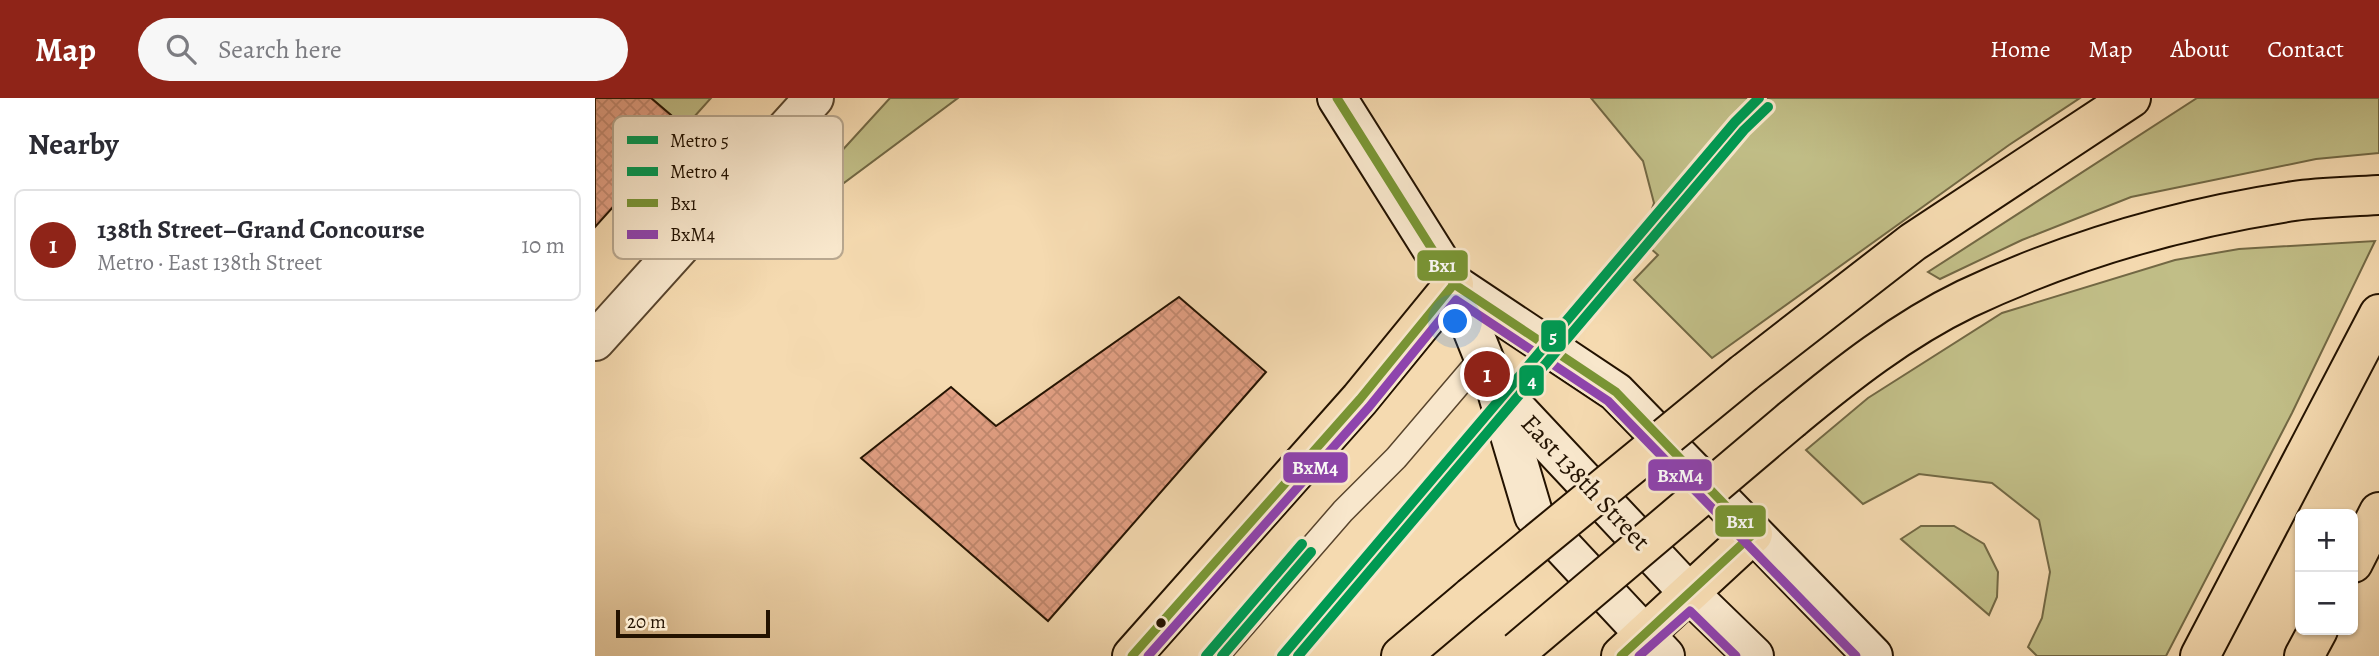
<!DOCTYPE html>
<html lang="en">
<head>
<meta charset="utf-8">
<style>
	:root { --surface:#fff; --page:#f7f7f7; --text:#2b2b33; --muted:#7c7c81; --line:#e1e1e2; --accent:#8f2418 }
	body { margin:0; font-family:Alegreya,serif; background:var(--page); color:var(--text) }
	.controls { position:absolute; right:21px; bottom:21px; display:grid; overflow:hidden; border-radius:10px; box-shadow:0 2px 5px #0004 }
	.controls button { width:63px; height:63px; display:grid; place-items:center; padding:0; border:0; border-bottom:2px solid var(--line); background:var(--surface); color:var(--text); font:35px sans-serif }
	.scale { position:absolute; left:21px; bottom:18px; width:154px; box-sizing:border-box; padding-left:7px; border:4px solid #231200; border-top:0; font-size:19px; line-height:24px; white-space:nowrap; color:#231200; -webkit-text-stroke:5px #f8e7cc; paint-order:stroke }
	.you { position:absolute; left:861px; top:224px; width:24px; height:24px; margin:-18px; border:5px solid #fff; border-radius:50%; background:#1a73e8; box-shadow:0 0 0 10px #1a73e833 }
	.badge { display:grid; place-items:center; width:46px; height:46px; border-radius:50%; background:var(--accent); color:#fff; font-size:23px; font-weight:700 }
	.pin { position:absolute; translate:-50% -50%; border:4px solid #fff; box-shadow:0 2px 7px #0006 }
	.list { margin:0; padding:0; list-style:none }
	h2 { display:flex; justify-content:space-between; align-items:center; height:91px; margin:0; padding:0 28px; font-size:30px }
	h2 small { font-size:23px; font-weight:400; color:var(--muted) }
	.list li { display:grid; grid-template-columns:46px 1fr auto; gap:21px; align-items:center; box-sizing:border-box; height:112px; margin:0 14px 14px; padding:0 14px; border:2px solid var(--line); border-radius:10px }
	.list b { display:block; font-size:26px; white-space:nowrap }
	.list p { margin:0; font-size:23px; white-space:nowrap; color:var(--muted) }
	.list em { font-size:23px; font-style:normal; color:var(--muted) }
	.icon { flex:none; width:38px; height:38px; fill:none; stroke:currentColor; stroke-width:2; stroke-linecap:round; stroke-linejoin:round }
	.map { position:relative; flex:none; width:1784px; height:558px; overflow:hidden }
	header { display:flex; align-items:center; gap:42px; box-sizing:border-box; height:98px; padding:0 35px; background:var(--accent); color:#fff }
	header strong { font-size:33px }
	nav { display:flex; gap:38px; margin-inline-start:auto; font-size:24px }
	.search { width:490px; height:63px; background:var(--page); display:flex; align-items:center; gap:18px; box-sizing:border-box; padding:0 24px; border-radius:38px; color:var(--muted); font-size:26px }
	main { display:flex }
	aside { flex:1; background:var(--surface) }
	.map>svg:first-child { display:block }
	.green { fill:#c1be87; stroke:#726844; stroke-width:2 }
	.building { fill:url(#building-cross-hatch); stroke:#231200; stroke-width:2 }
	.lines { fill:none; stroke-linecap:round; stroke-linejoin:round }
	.service-casing { stroke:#58442c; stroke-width:26 }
	.minor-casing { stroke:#58442c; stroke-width:42 }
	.secondary-casing { stroke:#231200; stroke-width:42 }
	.primary-casing { stroke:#231200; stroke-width:42 }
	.motorway-casing { stroke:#231200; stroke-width:42 }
	.service { stroke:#f8e7cc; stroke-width:23 }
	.minor { stroke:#f8e7cc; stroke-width:38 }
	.secondary { stroke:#f8e7cc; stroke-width:38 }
	.primary { stroke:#f5dab0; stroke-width:38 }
	.motorway { stroke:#f5dab0; stroke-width:38 }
	.motorway-bridge-casing { stroke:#231200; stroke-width:42; stroke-linecap:butt }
	.motorway-bridge { stroke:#f5dab0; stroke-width:38 }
	.bus-1-casing { stroke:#f8e7cc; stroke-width:14 }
	.bus-2-casing { stroke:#f8e7cc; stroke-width:14 }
	.bus-1 { stroke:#799534; stroke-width:9 }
	.bus-2 { stroke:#8e44ad; stroke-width:9 }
	.metro-1-casing { stroke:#f8e7cc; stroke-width:16 }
	.metro-2-casing { stroke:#f8e7cc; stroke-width:16 }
	.metro-1 { stroke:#009952; stroke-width:10 }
	.metro-2 { stroke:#009952; stroke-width:10 }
	.bus-dot { fill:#231200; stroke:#f8e7cc; stroke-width:2.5 }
	.labels { text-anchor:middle; stroke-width:6; stroke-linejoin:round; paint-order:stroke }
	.street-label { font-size:26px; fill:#231200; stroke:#f8e7cc }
	.key { fill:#f8e7cc; stroke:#b8a78f; stroke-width:2 }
	.key-label { font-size:19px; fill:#231200 }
	.line-badge { stroke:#f8e7cc; stroke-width:2.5 }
	.badge-label { font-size:19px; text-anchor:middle; font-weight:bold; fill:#fff }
</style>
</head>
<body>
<header>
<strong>Map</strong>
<div class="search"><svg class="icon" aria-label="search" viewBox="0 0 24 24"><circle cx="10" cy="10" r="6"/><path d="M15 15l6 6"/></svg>Search here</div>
<nav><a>Home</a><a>Map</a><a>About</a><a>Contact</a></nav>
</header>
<main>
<aside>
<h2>Nearby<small></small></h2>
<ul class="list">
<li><span class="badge">1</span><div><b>138th Street–Grand Concourse</b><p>Metro · East 138th Street</p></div><em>10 m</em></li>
</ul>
</aside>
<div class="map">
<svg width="1784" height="558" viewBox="0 0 1784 558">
	<defs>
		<pattern id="building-cross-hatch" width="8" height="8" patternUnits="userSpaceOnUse" patternTransform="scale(1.75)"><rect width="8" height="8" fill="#e3a084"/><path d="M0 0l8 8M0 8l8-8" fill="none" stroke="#c28970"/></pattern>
	</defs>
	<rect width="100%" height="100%" fill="#f5dab0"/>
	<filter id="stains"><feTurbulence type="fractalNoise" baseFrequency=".00286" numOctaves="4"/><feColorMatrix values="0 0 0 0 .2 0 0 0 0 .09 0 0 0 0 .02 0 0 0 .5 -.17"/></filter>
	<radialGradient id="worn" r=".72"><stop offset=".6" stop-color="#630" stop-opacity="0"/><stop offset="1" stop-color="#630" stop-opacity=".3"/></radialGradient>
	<g class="green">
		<path d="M 56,0 L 116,0 L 90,29 Z"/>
		<path d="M 295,0 L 363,0 L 179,137 L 180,126 Z"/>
		<path d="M 996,0 L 1485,0 L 1414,47 L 1117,260 L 1039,182 L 1063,157 L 1046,142 L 1059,105 L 1048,63 Z"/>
		<path d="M 1602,0 L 1784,0 L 1784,55 L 1721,61 L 1536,99 L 1427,142 L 1345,181 L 1333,174 Z"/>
		<path d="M 1780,143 L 1697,315 L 1571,558 L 1442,558 L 1433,549 L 1447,520 L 1455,474 L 1444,422 L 1397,385 L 1324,376 L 1268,406 L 1211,352 L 1273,300 L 1407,215 L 1580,162 L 1644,151 Z"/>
		<path d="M 1326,428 L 1359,428 L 1389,446 L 1403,474 L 1402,499 L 1394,517 L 1306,441 Z"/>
	</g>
	<g class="building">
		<path d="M 0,0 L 56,0 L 90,29 L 0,129 Z"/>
		<path d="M 584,199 L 671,274 L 453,523 L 266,360 L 356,289 L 401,328 Z"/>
	</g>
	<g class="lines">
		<defs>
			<path id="service" d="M 622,558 L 748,413 L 801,360 L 888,258"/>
			<path id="minor" d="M 0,243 L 219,0"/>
			<g id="secondary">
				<path d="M 742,0 L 859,186 L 900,288 L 1095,496 L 1159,558"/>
				<path d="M 859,186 L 1021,294 L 1278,558"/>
				<path d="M 903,297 L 939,418 L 1070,558"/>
			</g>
			<g id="primary">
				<path d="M 537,558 L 765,301 L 859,186"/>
				<path d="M 1026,558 L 1158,436"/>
			</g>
			<g id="motorway">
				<path d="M 1149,275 L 1318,144 L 1536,0"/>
				<path d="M 1197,321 C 1250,277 1307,232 1371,201 C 1475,152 1586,120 1699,103 C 1727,99 1756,99 1784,97"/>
				<path d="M 1758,465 L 1784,414"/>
				<path d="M 806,558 L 876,499"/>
				<path d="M 1605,558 L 1784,216"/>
				<path d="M 1709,558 L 1723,532"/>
			</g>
		</defs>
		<use href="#service" class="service-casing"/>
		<use href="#minor" class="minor-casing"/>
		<use href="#secondary" class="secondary-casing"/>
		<use href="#primary" class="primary-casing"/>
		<use href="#motorway" class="motorway-casing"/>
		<use href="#service" class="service"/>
		<use href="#minor" class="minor"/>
		<use href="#secondary" class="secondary"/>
		<use href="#primary" class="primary"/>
		<use href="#motorway" class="motorway"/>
		<defs>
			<g id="motorway-bridge">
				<path d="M 876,499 L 1149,275"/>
				<path d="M 923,553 L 1197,321"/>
			</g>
		</defs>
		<use href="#motorway-bridge" class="motorway-bridge-casing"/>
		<use href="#motorway-bridge" class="motorway-bridge"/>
		<defs>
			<g id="bus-1">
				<path d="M 742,0 L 859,186 L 1021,294 L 1158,436 L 1026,558"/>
				<path d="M 537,558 L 765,301 L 859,186"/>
			</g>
			<g id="bus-2">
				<path d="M 553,558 L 774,309 L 861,202 L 1013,303 L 1261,558"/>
				<path d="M 1044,558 L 1095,513 L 1141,558"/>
			</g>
		</defs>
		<use href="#bus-1" class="bus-1-casing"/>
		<use href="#bus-2" class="bus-2-casing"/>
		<use href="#bus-1" class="bus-1"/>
		<use href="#bus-2" class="bus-2"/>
		<defs>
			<g id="metro-1">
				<path d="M 611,558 L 707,446"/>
				<path d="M 687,558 L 1140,24 L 1164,0"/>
			</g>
			<g id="metro-2">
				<path d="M 627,558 L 716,454"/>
				<path d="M 703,558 L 1149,32 L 1173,9"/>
			</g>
		</defs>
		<use href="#metro-1" class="metro-1-casing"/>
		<use href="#metro-2" class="metro-2-casing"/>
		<use href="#metro-1" class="metro-1"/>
		<use href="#metro-2" class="metro-2"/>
	</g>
	<circle class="bus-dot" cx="566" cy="525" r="6"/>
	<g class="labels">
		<g class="street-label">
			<text transform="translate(991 384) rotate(47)" y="9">East 138th Street</text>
		</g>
	</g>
	<rect x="18" y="18" width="230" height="143" rx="10" class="key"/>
	<rect x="32" y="38" width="31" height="8" fill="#009952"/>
	<rect x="32" y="69" width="31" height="9" fill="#009952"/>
	<rect x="32" y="101" width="31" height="8" fill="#799534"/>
	<rect x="32" y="132" width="31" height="9" fill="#8e44ad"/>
	<g class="key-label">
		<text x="75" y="49">Metro 5</text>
		<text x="75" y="80">Metro 4</text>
		<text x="75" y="112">Bx1</text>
		<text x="75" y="143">BxM4</text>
	</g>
	<g class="line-badge">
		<rect x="821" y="151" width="53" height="33" rx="7" fill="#799534"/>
		<rect x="945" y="221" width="27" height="34" rx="7" fill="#009952"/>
		<rect x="923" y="266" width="27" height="33" rx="7" fill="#009952"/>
		<rect x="687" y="353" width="67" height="33" rx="7" fill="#8e44ad"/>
		<rect x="1052" y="360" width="66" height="34" rx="7" fill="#8e44ad"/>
		<rect x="1119" y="406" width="53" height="34" rx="7" fill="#799534"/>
	</g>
	<g class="badge-label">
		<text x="847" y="174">Bx1</text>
		<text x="958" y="245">5</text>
		<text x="937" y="289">4</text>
		<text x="720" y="376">BxM4</text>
		<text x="1085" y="384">BxM4</text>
		<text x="1145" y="430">Bx1</text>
	</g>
	<rect width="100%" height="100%" filter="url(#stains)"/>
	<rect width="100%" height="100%" fill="url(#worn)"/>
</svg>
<div class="controls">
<button>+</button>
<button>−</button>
</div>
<div class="scale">20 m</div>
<div class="you"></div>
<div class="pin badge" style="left:892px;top:276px">1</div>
</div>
</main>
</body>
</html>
